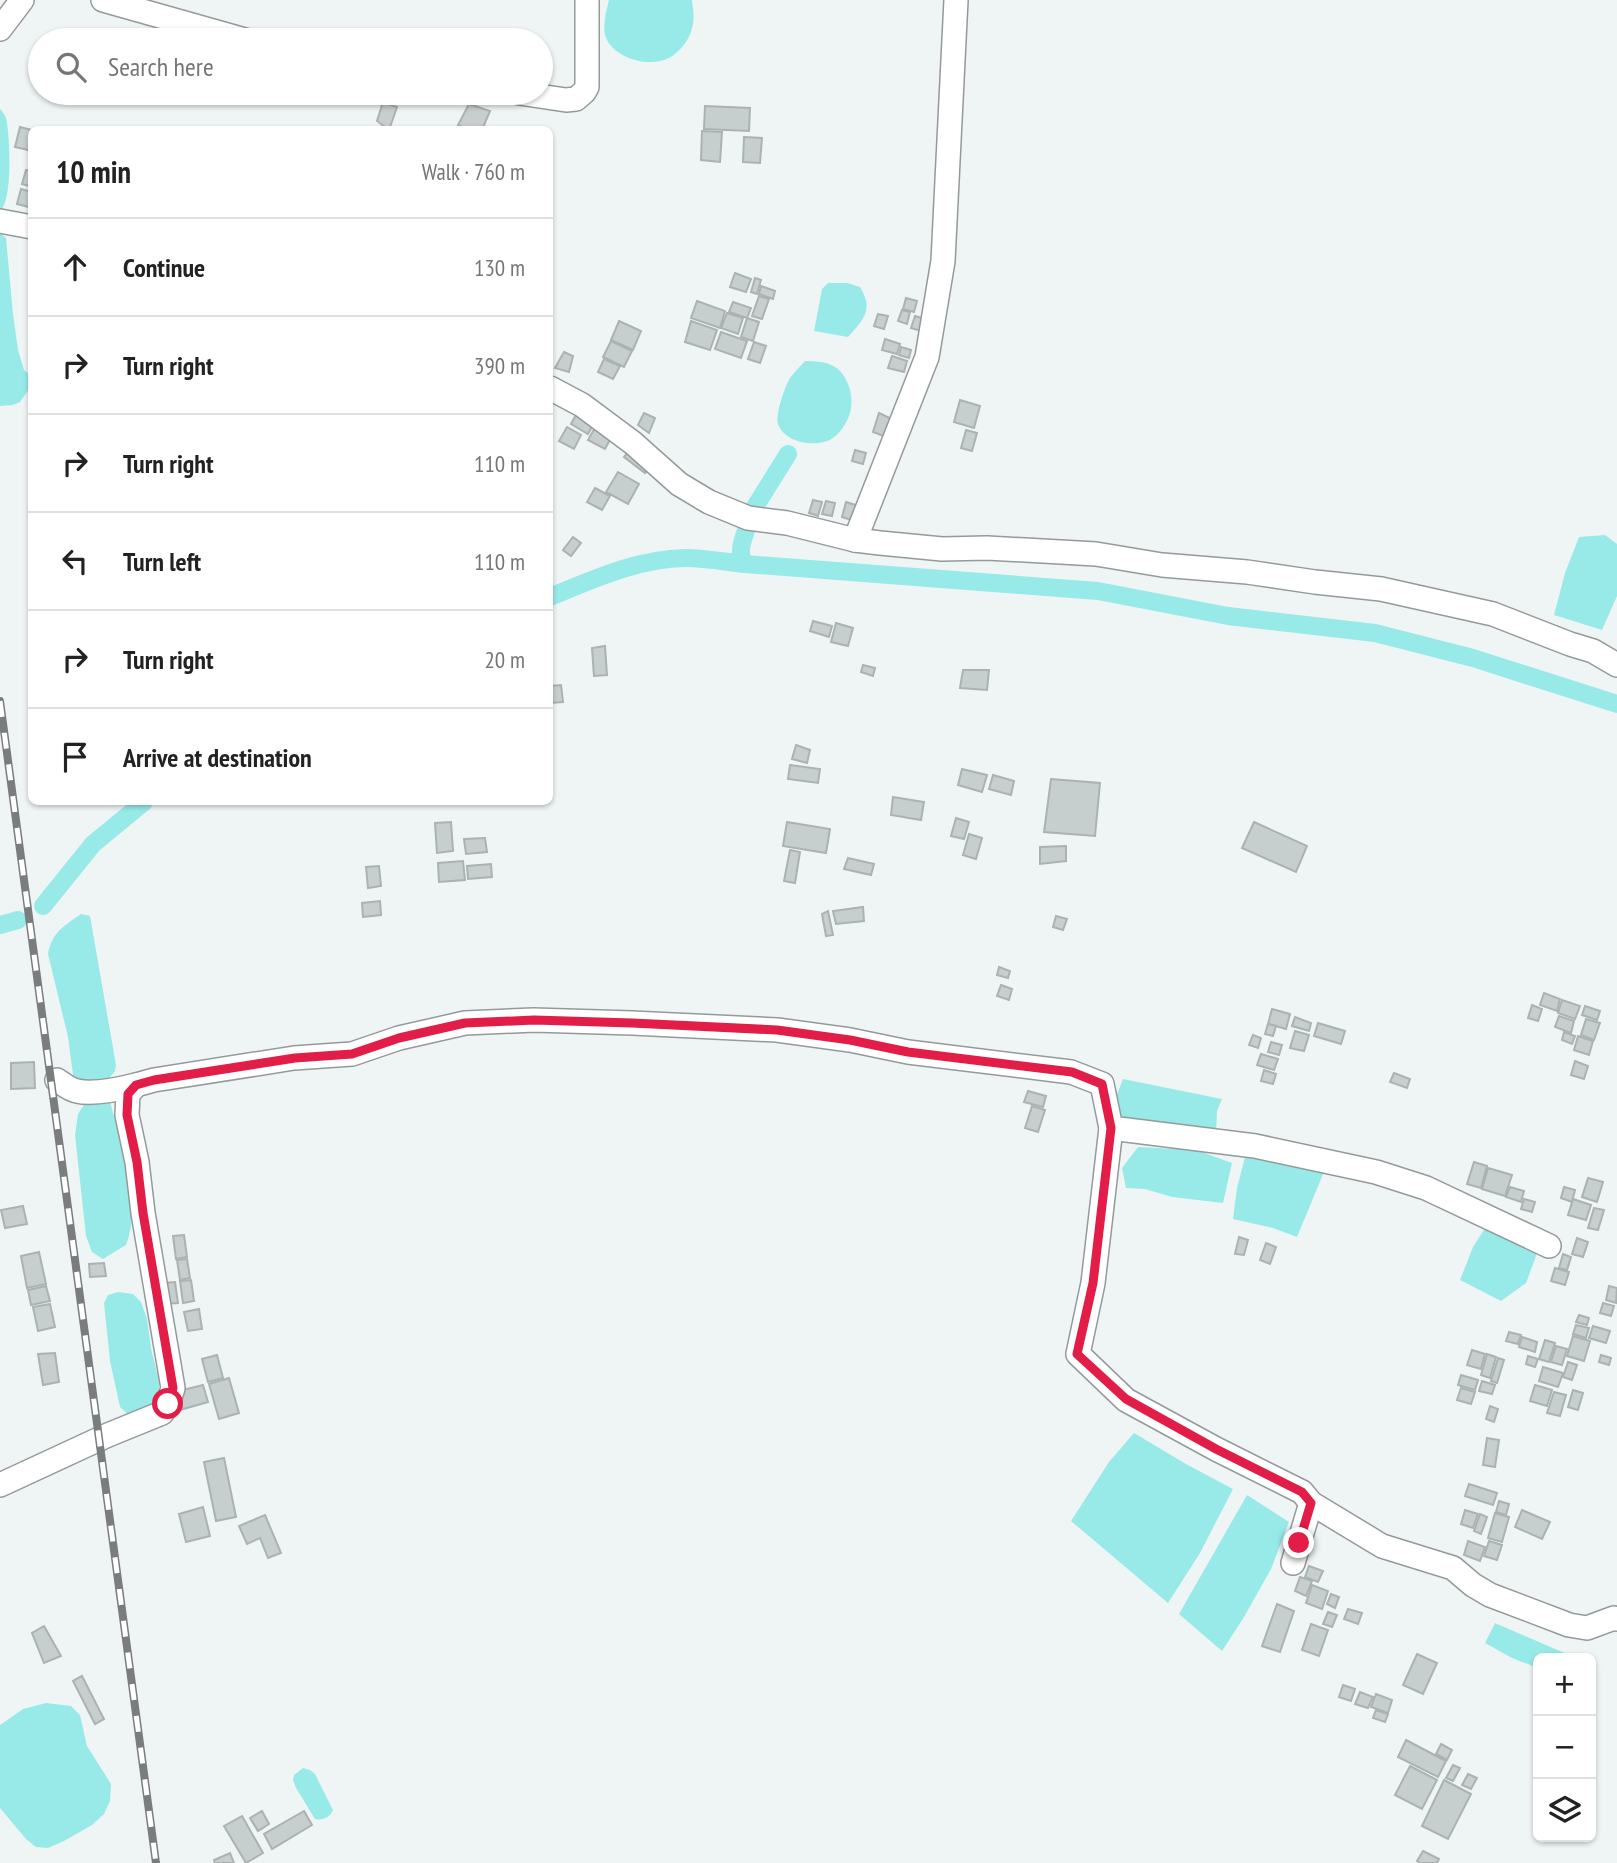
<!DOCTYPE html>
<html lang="en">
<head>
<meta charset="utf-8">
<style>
	:root { --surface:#fff; --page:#f6f6f6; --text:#222; --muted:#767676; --line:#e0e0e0 }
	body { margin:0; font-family:"PT Sans Narrow",sans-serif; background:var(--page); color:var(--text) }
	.controls { position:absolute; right:21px; bottom:21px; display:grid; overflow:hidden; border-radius:10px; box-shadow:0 2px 5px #0004 }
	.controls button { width:63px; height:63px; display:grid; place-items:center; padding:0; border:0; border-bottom:2px solid var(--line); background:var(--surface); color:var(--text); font:35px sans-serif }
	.stop { position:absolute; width:21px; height:21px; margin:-16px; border:5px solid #e11d48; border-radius:50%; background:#fff }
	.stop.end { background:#e11d48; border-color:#fff; box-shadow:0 2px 7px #0008 }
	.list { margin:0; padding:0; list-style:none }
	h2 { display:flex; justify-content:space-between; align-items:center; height:91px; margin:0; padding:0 28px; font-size:30px }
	h2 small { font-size:23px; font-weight:400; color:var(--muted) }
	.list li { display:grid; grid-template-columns:46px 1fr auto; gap:21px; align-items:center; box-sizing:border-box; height:98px; padding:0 28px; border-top:2px solid var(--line) }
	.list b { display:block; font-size:26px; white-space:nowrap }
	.list em { font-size:23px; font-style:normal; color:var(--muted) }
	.icon { flex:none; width:38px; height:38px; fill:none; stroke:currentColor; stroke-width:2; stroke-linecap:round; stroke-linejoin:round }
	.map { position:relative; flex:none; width:1617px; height:1863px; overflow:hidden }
	.search { position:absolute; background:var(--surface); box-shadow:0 2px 5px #0004; left:28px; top:28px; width:525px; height:77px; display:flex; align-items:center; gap:18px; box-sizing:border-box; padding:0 24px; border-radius:38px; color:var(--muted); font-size:26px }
	.panel { position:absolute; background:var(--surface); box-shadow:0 2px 5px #0004; left:28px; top:126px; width:525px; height:679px; border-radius:10px }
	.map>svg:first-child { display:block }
	.water { fill:#98eae9 }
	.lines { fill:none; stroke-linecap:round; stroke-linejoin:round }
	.canal { stroke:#98eae9; stroke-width:18 }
	.building { fill:#c7cece; stroke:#acb2b2; stroke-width:2 }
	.minor-casing { stroke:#949a9a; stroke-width:26 }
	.minor { stroke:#fff; stroke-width:23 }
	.rail-casing { stroke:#797d7d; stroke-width:8 }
	.rail { stroke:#fff; stroke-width:5; stroke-dasharray:16; stroke-linecap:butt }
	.route { stroke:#e11d48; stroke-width:9 }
</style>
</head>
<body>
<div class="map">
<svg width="1617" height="1863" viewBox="0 0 1617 1863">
	<rect width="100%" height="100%" fill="#eff5f5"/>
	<g class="water">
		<path d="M 609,0 L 692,0 C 693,9 695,19 692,28 C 690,39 680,52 669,58 C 650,68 615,59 606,38 C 602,28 606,11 609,0 Z"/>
		<path d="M 0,109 C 2,111 5,115 6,118 C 10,135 13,200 0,211 Z"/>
		<path d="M 0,233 L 6,238 L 13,314 L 18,350 L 24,370 L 32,376 L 31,386 L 20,402 L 13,405 L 0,406 Z"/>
		<path d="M 828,283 L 847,283 L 860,287 C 874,310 864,319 848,337 L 814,331 L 822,289 Z"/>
		<path d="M 805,361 C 824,361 840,363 848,384 C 852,394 853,406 849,416 C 845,426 837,439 824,442 C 809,446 784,441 778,424 C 775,415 785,386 790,378 C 794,372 800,367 805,361 Z"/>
		<path d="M 1605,535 L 1617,544 L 1617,596 L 1602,630 L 1554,615 L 1565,573 L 1579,537 Z"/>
		<path d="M 81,914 L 90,916 L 116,1065 L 115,1071 L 107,1081 L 76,1084 L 73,1075 L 68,1037 L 48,954 C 52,932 64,926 81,914 Z"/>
		<path d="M 1123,1079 L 1222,1099 L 1217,1111 L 1216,1135 L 1126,1122 L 1114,1102 Z"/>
		<path d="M 88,1098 L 110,1101 C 120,1143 143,1203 126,1245 L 103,1259 L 92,1252 L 86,1236 L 75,1135 L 78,1114 Z"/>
		<path d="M 1138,1147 L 1196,1150 L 1232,1163 L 1223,1203 L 1172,1197 L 1145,1189 L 1126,1188 L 1122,1168 Z"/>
		<path d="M 1245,1157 L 1277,1159 L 1326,1167 L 1297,1237 L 1273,1228 L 1233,1219 L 1237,1188 Z"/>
		<path d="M 1487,1225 L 1539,1248 L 1526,1283 L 1501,1301 L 1460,1280 L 1473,1247 Z"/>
		<path d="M 118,1292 L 133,1294 L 141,1302 L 147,1319 L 151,1348 L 159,1382 L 159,1397 L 151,1408 L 130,1416 L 120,1407 L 110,1361 L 104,1303 L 108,1295 Z"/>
		<path d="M 1134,1433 L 1186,1464 L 1233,1489 L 1200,1553 L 1168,1603 L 1071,1521 L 1109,1462 Z"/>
		<path d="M 1247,1495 L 1289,1522 L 1271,1569 L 1244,1617 L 1222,1651 L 1179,1614 Z"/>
		<path d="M 1495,1623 L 1569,1655 L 1568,1658 L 1538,1658 L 1538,1668 L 1512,1658 L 1485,1643 Z"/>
		<path d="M 46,1703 L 71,1706 L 80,1715 L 87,1746 L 111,1784 L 110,1801 L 104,1814 L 92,1825 L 64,1841 L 48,1848 L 36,1847 L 26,1839 L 0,1808 L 0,1725 L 23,1709 Z"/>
		<path d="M 303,1768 L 310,1770 L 315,1774 L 333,1810 C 330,1817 323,1821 315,1819 L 296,1788 L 293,1780 L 294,1775 Z"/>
	</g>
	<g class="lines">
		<g class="canal">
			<path d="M 753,510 L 788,454"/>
			<path d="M 745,564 C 736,553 744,537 748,525"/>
			<path d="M 550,597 C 594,579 637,559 685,558 C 705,558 726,562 745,564 L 1098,591 L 1228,616 L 1375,633 L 1473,658 L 1617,704"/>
			<path d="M 43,906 L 93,844 L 144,802"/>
			<path d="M 0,925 L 18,920"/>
		</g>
	</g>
	<g class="building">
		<path d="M 383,102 L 397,107 L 389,130 L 377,121 Z"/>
		<path d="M 469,104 L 490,111 L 482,130 L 468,130 L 458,125 Z"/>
		<path d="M 705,106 L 750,108 L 749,131 L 704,129 Z"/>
		<path d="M 20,127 L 32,130 L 32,151 L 15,147 Z"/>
		<path d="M 702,131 L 722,132 L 720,162 L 701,160 Z"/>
		<path d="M 744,137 L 762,138 L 760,163 L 743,162 Z"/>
		<path d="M 26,170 L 32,171 L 32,187 L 22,184 Z"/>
		<path d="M 21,189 L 32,192 L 32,208 L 17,204 Z"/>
		<path d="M 735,273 L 751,279 L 746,292 L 730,287 Z"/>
		<path d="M 755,278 L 761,280 L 757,294 L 751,292 Z"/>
		<path d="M 761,286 L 775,291 L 773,299 L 759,294 Z"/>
		<path d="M 759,296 L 769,299 L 762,319 L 752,316 Z"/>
		<path d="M 906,298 L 917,301 L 914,312 L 903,309 Z"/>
		<path d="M 697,301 L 725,311 L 720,328 L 691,318 Z"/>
		<path d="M 733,302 L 751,308 L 747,318 L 729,312 Z"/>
		<path d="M 902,310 L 910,312 L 907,324 L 898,321 Z"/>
		<path d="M 727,313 L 743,318 L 738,334 L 721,328 Z"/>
		<path d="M 878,314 L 888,316 L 884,329 L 874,326 Z"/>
		<path d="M 915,316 L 928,320 L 925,332 L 911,328 Z"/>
		<path d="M 747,318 L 759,322 L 753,341 L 741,337 Z"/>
		<path d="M 619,321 L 641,331 L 633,350 L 611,340 Z"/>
		<path d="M 691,321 L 717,330 L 710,350 L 685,342 Z"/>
		<path d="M 721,332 L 747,341 L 741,358 L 715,349 Z"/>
		<path d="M 885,339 L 900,344 L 897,354 L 882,350 Z"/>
		<path d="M 611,341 L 632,351 L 624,367 L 603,357 Z"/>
		<path d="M 754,342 L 766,346 L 760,363 L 748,359 Z"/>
		<path d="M 901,347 L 911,350 L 909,358 L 899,355 Z"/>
		<path d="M 564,352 L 573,356 L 569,372 L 555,368 Z"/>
		<path d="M 892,356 L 907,361 L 904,372 L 888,368 Z"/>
		<path d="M 604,359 L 620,366 L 613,379 L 598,372 Z"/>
		<path d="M 960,400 L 980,406 L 974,428 L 954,422 Z"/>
		<path d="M 577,413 L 594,423 L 588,434 L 571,424 Z"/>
		<path d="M 644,413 L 655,418 L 649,433 L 638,425 Z"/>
		<path d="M 879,413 L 896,421 L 894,440 L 873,432 Z"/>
		<path d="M 596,426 L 612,436 L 605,449 L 588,440 Z"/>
		<path d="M 567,427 L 581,435 L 574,449 L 559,441 Z"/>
		<path d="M 966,430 L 977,433 L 972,451 L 961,448 Z"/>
		<path d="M 632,447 L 653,463 L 645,473 L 624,457 Z"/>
		<path d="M 855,450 L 866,453 L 863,464 L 852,461 Z"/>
		<path d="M 618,472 L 639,484 L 628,504 L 606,492 Z"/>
		<path d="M 595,488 L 610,496 L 602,510 L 587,502 Z"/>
		<path d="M 813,500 L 822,502 L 818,516 L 809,513 Z"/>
		<path d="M 826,501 L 835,503 L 832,516 L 822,514 Z"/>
		<path d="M 846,502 L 859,506 L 855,521 L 842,517 Z"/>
		<path d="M 573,537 L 581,543 L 571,556 L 563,550 Z"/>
		<path d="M 813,621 L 832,626 L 829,637 L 810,631 Z"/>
		<path d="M 836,623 L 853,628 L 848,646 L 831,642 Z"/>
		<path d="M 605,646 L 607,675 L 594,676 L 592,648 Z"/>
		<path d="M 863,665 L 875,668 L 873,676 L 861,672 Z"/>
		<path d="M 963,670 L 989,670 L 987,690 L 960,688 Z"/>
		<path d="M 561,685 L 563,702 L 550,703 L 550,686 Z"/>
		<path d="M 796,745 L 810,750 L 807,763 L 792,759 Z"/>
		<path d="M 790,765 L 820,769 L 818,783 L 788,779 Z"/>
		<path d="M 962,769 L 987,775 L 982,792 L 958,785 Z"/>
		<path d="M 993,775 L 1014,781 L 1011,795 L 989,789 Z"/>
		<path d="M 1051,779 L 1100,783 L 1095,836 L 1044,832 Z"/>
		<path d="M 893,797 L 924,802 L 921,820 L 891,815 Z"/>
		<path d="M 956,818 L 969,822 L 964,839 L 951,836 Z"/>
		<path d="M 451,822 L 453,851 L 437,853 L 435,823 Z"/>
		<path d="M 787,822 L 830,829 L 826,853 L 783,846 Z"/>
		<path d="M 1254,822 L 1307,846 L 1296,872 L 1242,848 Z"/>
		<path d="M 969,834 L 982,838 L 976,859 L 963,855 Z"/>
		<path d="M 485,838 L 487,852 L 466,854 L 464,839 Z"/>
		<path d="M 1066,846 L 1066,861 L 1040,864 L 1040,847 Z"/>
		<path d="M 790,850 L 800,852 L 795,883 L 784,881 Z"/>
		<path d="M 848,858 L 874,864 L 871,875 L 844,869 Z"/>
		<path d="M 463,861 L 465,880 L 439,882 L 438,863 Z"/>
		<path d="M 491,864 L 492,877 L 468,879 L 467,866 Z"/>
		<path d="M 379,866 L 381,886 L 368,888 L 366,867 Z"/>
		<path d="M 380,901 L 381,915 L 363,917 L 362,903 Z"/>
		<path d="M 863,907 L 864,921 L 836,924 L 833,911 Z"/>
		<path d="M 828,911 L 833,935 L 826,936 L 822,914 Z"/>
		<path d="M 1056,916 L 1067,919 L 1063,930 L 1053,927 Z"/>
		<path d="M 999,967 L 1010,971 L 1008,978 L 997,975 Z"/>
		<path d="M 1001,985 L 1012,989 L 1009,1000 L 997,996 Z"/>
		<path d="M 1544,993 L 1560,999 L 1557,1011 L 1540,1005 Z"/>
		<path d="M 1562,1000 L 1580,1006 L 1575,1019 L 1558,1013 Z"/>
		<path d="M 1532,1005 L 1542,1009 L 1538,1021 L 1528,1018 Z"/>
		<path d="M 1585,1006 L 1600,1011 L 1597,1020 L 1582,1015 Z"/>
		<path d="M 1272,1009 L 1290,1014 L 1286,1029 L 1268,1024 Z"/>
		<path d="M 1559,1016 L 1574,1021 L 1571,1033 L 1555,1027 Z"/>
		<path d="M 1295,1017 L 1311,1023 L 1309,1031 L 1292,1026 Z"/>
		<path d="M 1586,1019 L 1600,1023 L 1594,1040 L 1581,1035 Z"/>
		<path d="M 1318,1023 L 1345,1031 L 1341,1044 L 1314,1036 Z"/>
		<path d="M 1268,1024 L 1276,1026 L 1273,1036 L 1265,1034 Z"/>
		<path d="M 1295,1031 L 1309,1035 L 1304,1051 L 1290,1048 Z"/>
		<path d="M 1564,1032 L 1575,1036 L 1572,1044 L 1562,1040 Z"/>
		<path d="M 1253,1035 L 1261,1038 L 1258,1048 L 1249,1045 Z"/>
		<path d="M 1578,1036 L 1593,1041 L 1589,1055 L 1574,1050 Z"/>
		<path d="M 1271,1042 L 1282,1045 L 1279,1055 L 1268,1052 Z"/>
		<path d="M 1261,1054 L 1278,1059 L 1274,1070 L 1257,1065 Z"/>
		<path d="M 1575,1061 L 1588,1066 L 1584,1079 L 1571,1075 Z"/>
		<path d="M 34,1062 L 35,1088 L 11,1089 L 11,1063 Z"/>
		<path d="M 1264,1070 L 1276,1074 L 1273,1084 L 1261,1081 Z"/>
		<path d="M 1394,1073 L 1410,1079 L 1407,1088 L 1390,1082 Z"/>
		<path d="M 1028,1091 L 1046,1096 L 1043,1107 L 1024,1102 Z"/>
		<path d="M 1032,1106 L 1045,1110 L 1038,1132 L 1025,1128 Z"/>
		<path d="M 1474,1162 L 1487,1166 L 1481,1188 L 1467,1184 Z"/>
		<path d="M 1488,1168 L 1512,1175 L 1505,1196 L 1482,1189 Z"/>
		<path d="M 1588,1178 L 1603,1182 L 1597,1202 L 1582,1197 Z"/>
		<path d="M 1510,1187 L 1524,1191 L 1521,1202 L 1506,1197 Z"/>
		<path d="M 1564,1187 L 1575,1190 L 1572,1202 L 1561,1198 Z"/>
		<path d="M 1524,1199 L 1535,1202 L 1532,1212 L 1521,1209 Z"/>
		<path d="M 1573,1199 L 1591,1205 L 1586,1220 L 1568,1215 Z"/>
		<path d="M 23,1206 L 27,1224 L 5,1228 L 1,1210 Z"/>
		<path d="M 1594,1208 L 1604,1210 L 1598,1230 L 1588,1228 Z"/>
		<path d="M 184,1235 L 187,1257 L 176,1259 L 173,1236 Z"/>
		<path d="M 1239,1237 L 1248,1240 L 1244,1255 L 1235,1254 Z"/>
		<path d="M 1577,1238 L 1588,1242 L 1583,1257 L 1572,1254 Z"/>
		<path d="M 1266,1243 L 1276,1247 L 1270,1264 L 1260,1260 Z"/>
		<path d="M 39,1252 L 46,1284 L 27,1288 L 21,1256 Z"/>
		<path d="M 1563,1254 L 1571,1257 L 1567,1270 L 1559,1268 Z"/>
		<path d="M 187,1259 L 190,1278 L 180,1280 L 177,1260 Z"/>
		<path d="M 104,1263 L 106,1276 L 90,1277 L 89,1264 Z"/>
		<path d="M 1555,1268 L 1569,1272 L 1565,1285 L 1551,1281 Z"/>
		<path d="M 191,1280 L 194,1301 L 183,1303 L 180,1281 Z"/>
		<path d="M 175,1282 L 178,1303 L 166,1304 L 163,1283 Z"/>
		<path d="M 46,1286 L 50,1301 L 31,1305 L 28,1290 Z"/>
		<path d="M 1609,1286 L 1617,1288 L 1616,1303 L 1606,1300 Z"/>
		<path d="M 1603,1303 L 1614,1306 L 1611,1316 L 1600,1313 Z"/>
		<path d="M 50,1304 L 55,1327 L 38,1331 L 33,1307 Z"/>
		<path d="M 199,1309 L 202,1329 L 188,1331 L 184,1312 Z"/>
		<path d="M 1579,1315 L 1589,1318 L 1587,1325 L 1576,1322 Z"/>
		<path d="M 1576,1325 L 1589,1328 L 1586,1338 L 1573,1334 Z"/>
		<path d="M 1593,1326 L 1610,1331 L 1606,1343 L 1589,1338 Z"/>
		<path d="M 1509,1332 L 1521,1335 L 1518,1344 L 1506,1341 Z"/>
		<path d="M 1573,1336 L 1590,1341 L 1584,1361 L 1567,1356 Z"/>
		<path d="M 1522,1337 L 1537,1342 L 1535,1352 L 1519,1347 Z"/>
		<path d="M 1545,1340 L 1555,1343 L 1549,1362 L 1539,1359 Z"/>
		<path d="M 1556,1346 L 1567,1349 L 1562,1365 L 1551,1362 Z"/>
		<path d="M 1472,1350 L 1485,1354 L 1481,1369 L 1467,1365 Z"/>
		<path d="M 55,1353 L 59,1382 L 43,1385 L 38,1354 Z"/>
		<path d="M 1487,1354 L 1496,1357 L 1490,1378 L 1481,1375 Z"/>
		<path d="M 217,1355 L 223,1378 L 208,1382 L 202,1359 Z"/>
		<path d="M 1601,1355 L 1611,1358 L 1609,1365 L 1599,1362 Z"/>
		<path d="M 1528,1356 L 1538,1359 L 1535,1367 L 1526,1364 Z"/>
		<path d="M 1498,1358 L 1504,1360 L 1497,1383 L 1491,1381 Z"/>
		<path d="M 1568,1362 L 1577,1365 L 1572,1380 L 1563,1377 Z"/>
		<path d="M 1543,1367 L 1563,1373 L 1558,1387 L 1539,1381 Z"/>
		<path d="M 1461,1375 L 1478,1380 L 1475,1390 L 1458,1385 Z"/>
		<path d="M 229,1378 L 239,1413 L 219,1419 L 209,1384 Z"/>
		<path d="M 1482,1381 L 1495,1385 L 1492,1394 L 1479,1391 Z"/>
		<path d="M 203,1385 L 208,1402 L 180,1410 L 175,1392 Z"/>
		<path d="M 1535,1385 L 1552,1390 L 1547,1406 L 1530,1401 Z"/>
		<path d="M 1461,1388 L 1475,1392 L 1471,1404 L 1457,1400 Z"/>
		<path d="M 1573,1390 L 1583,1393 L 1578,1410 L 1568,1407 Z"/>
		<path d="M 1554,1392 L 1566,1395 L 1560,1416 L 1547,1413 Z"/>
		<path d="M 1490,1406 L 1498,1409 L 1494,1422 L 1486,1419 Z"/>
		<path d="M 1487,1438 L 1499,1440 L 1495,1467 L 1483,1465 Z"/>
		<path d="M 224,1458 L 236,1517 L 216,1521 L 204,1462 Z"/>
		<path d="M 1469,1484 L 1497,1493 L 1493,1505 L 1465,1496 Z"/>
		<path d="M 1499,1501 L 1509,1504 L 1506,1515 L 1496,1512 Z"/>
		<path d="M 203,1507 L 210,1536 L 186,1542 L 179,1514 Z"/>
		<path d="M 1465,1510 L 1478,1514 L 1473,1528 L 1461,1524 Z"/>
		<path d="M 1522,1510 L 1550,1522 L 1542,1539 L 1515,1527 Z"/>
		<path d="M 1495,1513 L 1509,1517 L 1502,1542 L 1488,1538 Z"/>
		<path d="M 1480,1514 L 1487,1517 L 1481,1534 L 1474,1531 Z"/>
		<path d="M 265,1515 L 281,1553 L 268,1558 L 260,1538 L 247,1544 L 239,1526 Z"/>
		<path d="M 1468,1541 L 1485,1547 L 1480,1561 L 1464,1555 Z"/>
		<path d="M 1489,1541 L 1502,1545 L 1497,1560 L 1484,1556 Z"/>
		<path d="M 1309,1566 L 1323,1571 L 1318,1582 L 1305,1577 Z"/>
		<path d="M 1300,1577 L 1312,1581 L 1306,1596 L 1295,1591 Z"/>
		<path d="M 1312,1585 L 1328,1591 L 1322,1609 L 1306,1603 Z"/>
		<path d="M 1331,1594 L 1339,1597 L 1335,1608 L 1327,1604 Z"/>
		<path d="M 1277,1604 L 1294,1611 L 1280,1652 L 1262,1646 Z"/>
		<path d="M 1348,1609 L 1362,1613 L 1358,1624 L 1344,1619 Z"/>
		<path d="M 1328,1612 L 1337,1615 L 1332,1627 L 1323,1624 Z"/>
		<path d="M 1311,1624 L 1328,1630 L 1319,1656 L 1302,1650 Z"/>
		<path d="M 44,1626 L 61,1656 L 44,1663 L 32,1633 Z"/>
		<path d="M 1417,1654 L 1437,1663 L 1423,1694 L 1403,1685 Z"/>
		<path d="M 82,1676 L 104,1719 L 95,1724 L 73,1681 Z"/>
		<path d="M 1343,1685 L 1355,1689 L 1351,1701 L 1339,1697 Z"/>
		<path d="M 1360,1692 L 1373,1697 L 1368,1708 L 1355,1704 Z"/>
		<path d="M 1376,1694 L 1392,1700 L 1388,1713 L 1371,1707 Z"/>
		<path d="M 1376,1710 L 1388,1714 L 1385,1722 L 1373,1718 Z"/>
		<path d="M 1406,1740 L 1446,1761 L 1438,1777 L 1398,1757 Z"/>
		<path d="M 1441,1744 L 1452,1750 L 1447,1760 L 1436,1754 Z"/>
		<path d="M 1453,1765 L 1460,1768 L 1453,1781 L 1446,1778 Z"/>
		<path d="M 1410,1766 L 1437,1780 L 1422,1809 L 1395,1795 Z"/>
		<path d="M 1468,1774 L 1477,1778 L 1471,1789 L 1462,1785 Z"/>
		<path d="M 1444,1780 L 1471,1794 L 1448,1839 L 1422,1826 Z"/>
		<path d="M 262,1811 L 269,1824 L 258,1831 L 250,1818 Z"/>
		<path d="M 304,1811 L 312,1825 L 272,1849 L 264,1834 Z"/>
		<path d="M 242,1816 L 263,1853 L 246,1863 L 224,1826 Z"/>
		<path d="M 1423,1851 L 1439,1859 L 1437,1863 L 1420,1863 L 1417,1861 Z"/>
		<path d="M 230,1853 L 234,1863 L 215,1863 L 214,1860 Z"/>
	</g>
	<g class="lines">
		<defs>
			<g id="minor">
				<path d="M 103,0 L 245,40"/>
				<path d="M 0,29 L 22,0"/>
				<path d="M 519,93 L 566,100 L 576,99 L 584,92 L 587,87 L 587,0"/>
				<path d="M 0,221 L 32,227"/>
				<path d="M 550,388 L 582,405 L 633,443 L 679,484 L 709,502 L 748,518 L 787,523 L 855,540 L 880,543 L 942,549 L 987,548 L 1096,554 L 1162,565 L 1247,572 L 1315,582 L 1381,589 L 1493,614 L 1570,644 L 1593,651 L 1617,665"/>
				<path d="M 855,540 L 927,357 L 943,261 L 956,0"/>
				<path d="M 57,1080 C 63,1084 70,1090 77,1091 C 94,1095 120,1089 136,1085"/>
				<path d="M 1111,1128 L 1093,1283 L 1078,1354 L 1126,1400 L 1216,1449 L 1302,1492 L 1311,1503 L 1293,1563"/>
				<path d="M 0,1485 L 108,1435 L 162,1413 L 168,1404 L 173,1388 L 143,1213 L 137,1162 L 127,1115 L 128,1094 L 136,1085 L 154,1080 L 294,1058 L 352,1054 L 399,1038 L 465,1023 L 534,1020 L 632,1023 L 777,1030 L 850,1040 L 908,1052 L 1071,1072 L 1102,1084 L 1111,1128 L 1255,1146 L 1376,1172 L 1426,1188 L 1549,1246"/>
				<path d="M 1311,1503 L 1382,1546 L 1453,1568 L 1473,1585 L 1490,1595 L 1569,1625 L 1587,1628 L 1614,1618 L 1617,1619"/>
			</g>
		</defs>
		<use href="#minor" class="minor-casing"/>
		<use href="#minor" class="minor"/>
		<defs>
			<path id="rail" d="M 0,701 L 156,1863"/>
		</defs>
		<use href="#rail" class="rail-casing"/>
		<use href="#rail" class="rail"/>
	</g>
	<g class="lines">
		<path class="route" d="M 168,1404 L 173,1388 L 143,1213 L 137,1162 L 127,1115 L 128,1094 L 136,1085 L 154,1080 L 295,1058 L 352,1054 L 399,1038 L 465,1023 L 534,1020 L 632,1023 L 777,1030 L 850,1040 L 908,1052 L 1072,1072 L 1102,1084 L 1111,1128 L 1093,1283 L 1077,1354 L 1126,1399 L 1216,1449 L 1302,1492 L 1311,1503 L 1299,1543"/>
	</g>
</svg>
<div class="controls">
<button>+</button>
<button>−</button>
<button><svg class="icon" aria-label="layers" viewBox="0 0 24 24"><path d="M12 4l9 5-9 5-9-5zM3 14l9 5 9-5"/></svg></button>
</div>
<div class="stop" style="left:168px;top:1404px"></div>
<div class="stop end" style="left:1299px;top:1543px"></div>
<div class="search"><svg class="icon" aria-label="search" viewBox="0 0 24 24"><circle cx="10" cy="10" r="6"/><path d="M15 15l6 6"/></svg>Search here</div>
<section class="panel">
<h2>10 min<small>Walk · 760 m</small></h2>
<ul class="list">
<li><svg class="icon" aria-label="ahead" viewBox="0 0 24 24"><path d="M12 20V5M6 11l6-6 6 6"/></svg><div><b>Continue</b></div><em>130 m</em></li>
<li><svg class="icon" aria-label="right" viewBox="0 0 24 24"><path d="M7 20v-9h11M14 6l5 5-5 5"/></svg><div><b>Turn right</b></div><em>390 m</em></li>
<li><svg class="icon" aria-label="right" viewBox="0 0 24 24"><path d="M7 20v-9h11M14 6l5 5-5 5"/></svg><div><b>Turn right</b></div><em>110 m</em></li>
<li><svg class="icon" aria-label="left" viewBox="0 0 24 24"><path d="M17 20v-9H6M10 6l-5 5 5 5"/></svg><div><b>Turn left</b></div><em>110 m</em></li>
<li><svg class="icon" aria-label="right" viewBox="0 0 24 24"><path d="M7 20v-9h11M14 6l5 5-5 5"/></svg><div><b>Turn right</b></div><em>20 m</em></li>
<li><svg class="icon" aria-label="arrive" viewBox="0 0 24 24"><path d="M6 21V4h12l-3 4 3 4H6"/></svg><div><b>Arrive at destination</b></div></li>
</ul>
</section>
</div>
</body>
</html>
